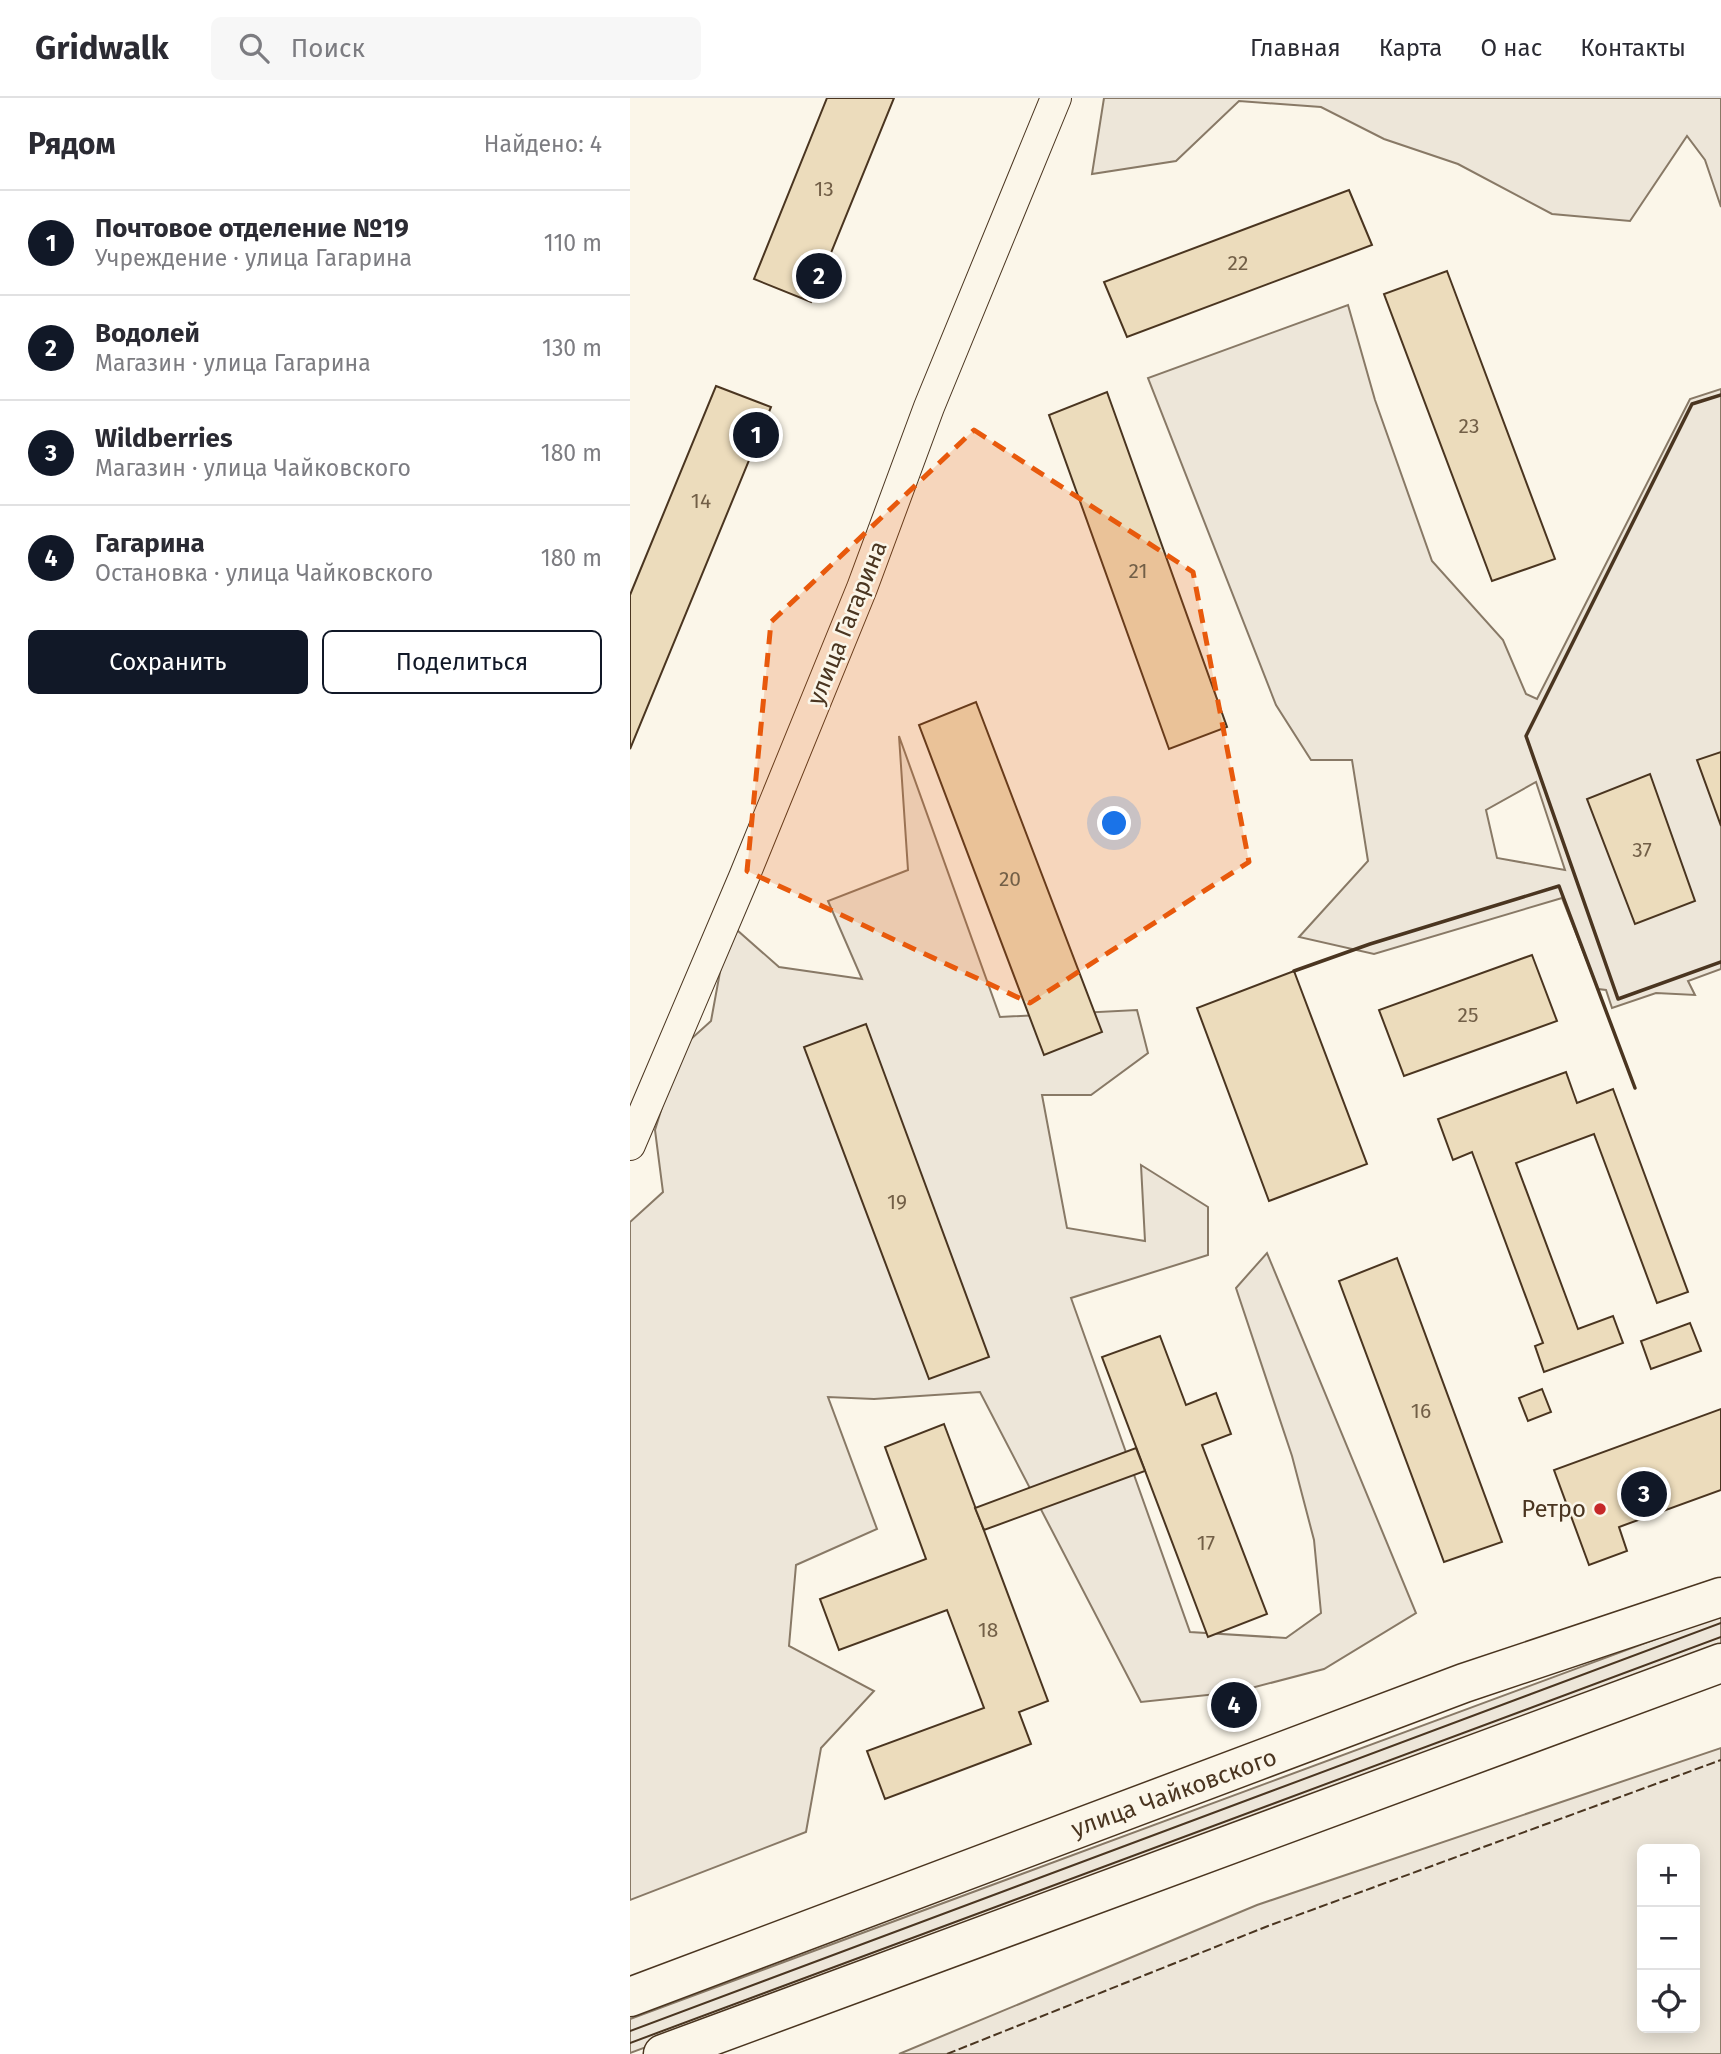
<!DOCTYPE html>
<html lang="ru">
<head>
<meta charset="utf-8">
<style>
	:root { --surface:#fff; --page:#f7f7f7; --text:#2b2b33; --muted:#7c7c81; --line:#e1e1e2; --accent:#111827 }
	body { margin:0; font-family:"Fira Sans",sans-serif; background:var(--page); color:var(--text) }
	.controls { position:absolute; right:21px; bottom:21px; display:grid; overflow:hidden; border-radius:10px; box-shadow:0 4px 18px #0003 }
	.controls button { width:63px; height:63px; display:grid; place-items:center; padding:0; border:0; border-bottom:2px solid var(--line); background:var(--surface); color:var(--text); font:35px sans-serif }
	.you { position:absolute; left:485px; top:726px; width:24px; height:24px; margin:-18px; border:5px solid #fff; border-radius:50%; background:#1a73e8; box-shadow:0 0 0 10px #1a73e833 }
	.badge { display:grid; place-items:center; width:46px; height:46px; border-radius:50%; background:var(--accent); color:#fff; font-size:23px; font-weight:700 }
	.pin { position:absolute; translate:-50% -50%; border:4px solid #fff; box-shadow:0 2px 7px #0006 }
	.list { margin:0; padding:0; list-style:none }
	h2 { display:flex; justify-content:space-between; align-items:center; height:91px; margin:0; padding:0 28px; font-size:30px }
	h2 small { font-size:23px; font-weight:400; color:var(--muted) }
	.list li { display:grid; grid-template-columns:46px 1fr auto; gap:21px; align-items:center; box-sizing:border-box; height:105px; padding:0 28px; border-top:2px solid var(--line) }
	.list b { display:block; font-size:26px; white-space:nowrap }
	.list p { margin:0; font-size:23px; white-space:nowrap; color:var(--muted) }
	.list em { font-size:23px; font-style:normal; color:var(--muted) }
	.actions { display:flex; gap:14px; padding:21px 28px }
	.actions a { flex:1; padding:16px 0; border:2px solid var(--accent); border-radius:10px; text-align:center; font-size:24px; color:var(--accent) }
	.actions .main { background:var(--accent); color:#fff }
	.icon { flex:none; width:38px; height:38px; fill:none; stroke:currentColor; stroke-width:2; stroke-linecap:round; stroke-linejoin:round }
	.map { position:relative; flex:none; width:1091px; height:1956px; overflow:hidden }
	header { display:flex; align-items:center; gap:42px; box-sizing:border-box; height:98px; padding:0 35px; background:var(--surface); border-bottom:2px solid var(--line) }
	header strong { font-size:33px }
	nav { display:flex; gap:38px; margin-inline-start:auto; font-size:24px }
	.search { width:490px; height:63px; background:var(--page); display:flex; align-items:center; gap:18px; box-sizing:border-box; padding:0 24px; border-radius:10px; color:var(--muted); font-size:26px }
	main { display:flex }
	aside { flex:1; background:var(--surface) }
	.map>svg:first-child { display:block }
	.green { fill:#ede6d9; stroke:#887966; stroke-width:2; fill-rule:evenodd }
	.building { fill:#ecdcbc; stroke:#4a3520; stroke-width:2 }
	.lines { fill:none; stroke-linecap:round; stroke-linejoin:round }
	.minor-casing { stroke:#4a3520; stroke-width:32 }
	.secondary-casing { stroke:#4a3520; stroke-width:41 }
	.minor { stroke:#fbf6e9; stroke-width:30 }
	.secondary { stroke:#fbf6e9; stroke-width:38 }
	.tram { stroke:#4a3520; stroke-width:2 }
	.fence { stroke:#4a3520; stroke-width:2; stroke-dasharray:9 3.5; stroke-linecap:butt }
	.wall { stroke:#4a3520; stroke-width:3.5 }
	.marked { fill:#e8590c; fill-opacity:0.2; stroke:#e8590c; stroke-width:5; stroke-dasharray:14 9; stroke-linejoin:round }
	.poi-dot { fill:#c62828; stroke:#fbf6e9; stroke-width:2.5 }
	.labels { text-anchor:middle; stroke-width:5; stroke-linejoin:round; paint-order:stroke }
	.number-label { font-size:21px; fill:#725f47 }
	.street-label { font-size:24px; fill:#4a3520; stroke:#fbf6e9 }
	.poi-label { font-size:24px; fill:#4a3520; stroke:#fbf6e9; text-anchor:end }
</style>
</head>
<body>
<header>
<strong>Gridwalk</strong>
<div class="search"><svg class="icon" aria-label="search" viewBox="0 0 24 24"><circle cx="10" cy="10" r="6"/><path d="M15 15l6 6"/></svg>Поиск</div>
<nav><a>Главная</a><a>Карта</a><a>О нас</a><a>Контакты</a></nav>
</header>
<main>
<aside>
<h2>Рядом<small>Найдено: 4</small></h2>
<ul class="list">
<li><span class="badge">1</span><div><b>Почтовое отделение №19</b><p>Учреждение · улица Гагарина</p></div><em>110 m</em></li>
<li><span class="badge">2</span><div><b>Водолей</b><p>Магазин · улица Гагарина</p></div><em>130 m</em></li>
<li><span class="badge">3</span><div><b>Wildberries</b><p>Магазин · улица Чайковского</p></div><em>180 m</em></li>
<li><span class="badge">4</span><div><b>Гагарина</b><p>Остановка · улица Чайковского</p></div><em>180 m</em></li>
</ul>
<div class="actions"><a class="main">Сохранить</a><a>Поделиться</a></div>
</aside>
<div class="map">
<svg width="1091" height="1956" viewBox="0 0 1091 1956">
	<rect width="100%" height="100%" fill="#fbf6e9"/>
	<g class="green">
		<path d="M 474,0 L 1091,0 L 1091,109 L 1075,62 L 1057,38 L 1000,123 L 922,116 L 828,66 L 754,41 L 691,9 L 609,3 L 546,63 L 462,76 Z"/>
		<path d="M 718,207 L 745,302 L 802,463 L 873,542 L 896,596 L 907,601 L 1060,301 L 1091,291 L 1091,871 L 1058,883 L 1065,897 L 1026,895 L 982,910 L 976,892 L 968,891 L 932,800 L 744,856 L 669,839 L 738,763 L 722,662 L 681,662 L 646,607 L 518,280 ZM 906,684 L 935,772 L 867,760 L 856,712 Z"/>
		<path d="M 269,638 L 370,919 L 507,912 L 518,955 L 461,997 L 412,997 L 437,1130 L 515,1143 L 511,1067 L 578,1109 L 578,1157 L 441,1200 L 560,1534 L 656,1540 L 691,1515 L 684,1442 L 662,1358 L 606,1190 L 637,1155 L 786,1515 L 694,1571 L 606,1594 L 511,1604 L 350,1294 L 244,1301 L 198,1299 L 247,1431 L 166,1467 L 159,1548 L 244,1593 L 191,1650 L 176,1734 L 0,1802 L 0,1124 L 33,1094 L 25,1032 L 50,951 L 81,923 L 99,825 L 149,869 L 232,881 L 198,803 L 278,772 Z"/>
		<path d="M 1091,1517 L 1091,1550 L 0,1955 L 0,1921 Z"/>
		<path d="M 1091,1650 L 1091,1956 L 269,1956 L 627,1807 ZM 1012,1751 L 1065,1751 L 1065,1930 L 1012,1930 Z"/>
	</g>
	<g class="building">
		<path d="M 197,0 L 264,0 L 181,204 L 124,181 Z"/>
		<path d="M 719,92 L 742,147 L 497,239 L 474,184 Z"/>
		<path d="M 817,173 L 925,461 L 862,483 L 754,196 Z"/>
		<path d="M 86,288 L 141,309 L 0,651 L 0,497 Z"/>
		<path d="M 477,294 L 597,629 L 539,651 L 419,317 Z"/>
		<path d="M 346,604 L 472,934 L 414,957 L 289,627 Z"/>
		<path d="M 1091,654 L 1091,728 L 1067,662 Z"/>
		<path d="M 1020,676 L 1065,803 L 1005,826 L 957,701 Z"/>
		<path d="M 902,857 L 927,923 L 774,978 L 749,912 Z"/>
		<path d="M 664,873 L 737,1066 L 639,1103 L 567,910 Z"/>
		<path d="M 236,926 L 359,1259 L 299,1281 L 174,949 Z"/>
		<path d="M 936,974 L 947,1005 L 983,991 L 1058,1194 L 1027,1205 L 964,1036 L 886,1065 L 948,1231 L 983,1218 L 993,1245 L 914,1274 L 905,1248 L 913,1245 L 842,1054 L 823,1062 L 808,1021 Z"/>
		<path d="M 767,1160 L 872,1444 L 814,1464 L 709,1183 Z"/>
		<path d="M 1060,1225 L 1071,1253 L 1021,1271 L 1011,1243 Z"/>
		<path d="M 530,1238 L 556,1307 L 586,1295 L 601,1336 L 572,1347 L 637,1516 L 578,1539 L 472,1259 Z"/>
		<path d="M 912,1291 L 921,1314 L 898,1323 L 889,1300 Z"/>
		<path d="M 1091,1311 L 1091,1392 L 989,1429 L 997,1453 L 959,1467 L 924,1372 Z"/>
		<path d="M 314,1326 L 418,1603 L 389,1614 L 401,1646 L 255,1701 L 237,1653 L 354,1610 L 317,1512 L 209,1552 L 190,1501 L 296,1461 L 255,1349 Z"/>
		<path d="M 506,1350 L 515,1373 L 354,1432 L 345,1410 Z"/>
	</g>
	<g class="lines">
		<defs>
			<path id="minor" d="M 0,1047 L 114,779 L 232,490 L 299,309 L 426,0"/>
			<g id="secondary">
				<path d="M 0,1899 L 834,1585 L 1091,1499"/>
				<path d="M 33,1956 L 1091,1565"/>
			</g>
		</defs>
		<use href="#minor" class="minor-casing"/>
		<use href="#secondary" class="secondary-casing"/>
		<use href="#minor" class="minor"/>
		<use href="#secondary" class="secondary"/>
		<g class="tram">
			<path d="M 0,1933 L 1091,1525"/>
			<path d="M 0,1945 L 1091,1539"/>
		</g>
		<path class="fence" d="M 317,1956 L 638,1828 L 1091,1662"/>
		<g class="wall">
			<path d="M 1091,297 L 1062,306 L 896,638 L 988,901 L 1091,864"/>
			<path d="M 664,873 L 740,846 L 929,788 L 1005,990"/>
		</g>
	</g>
	<path class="marked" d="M 344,332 L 563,474 L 619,764 L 400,905 L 117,773 L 141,524 Z"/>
	<circle class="poi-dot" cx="970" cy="1411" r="7"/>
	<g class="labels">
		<g class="number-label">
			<text x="194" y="98">13</text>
			<text x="608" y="172">22</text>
			<text x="839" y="335">23</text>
			<text x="71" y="410">14</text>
			<text x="508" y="480">21</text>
			<text x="1012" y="759">37</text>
			<text x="380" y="788">20</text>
			<text x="838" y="924">25</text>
			<text x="267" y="1111">19</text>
			<text x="791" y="1320">16</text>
			<text x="576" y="1452">17</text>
			<text x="358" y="1539">18</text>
		</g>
		<g class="street-label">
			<text transform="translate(217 525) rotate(-68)" y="8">улица Гагарина</text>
			<text transform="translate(544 1695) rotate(-20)" y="8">улица Чайковского</text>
		</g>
		<g class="poi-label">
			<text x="956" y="1419">Ретро</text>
		</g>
	</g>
</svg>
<div class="controls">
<button>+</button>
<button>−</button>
<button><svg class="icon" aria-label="locate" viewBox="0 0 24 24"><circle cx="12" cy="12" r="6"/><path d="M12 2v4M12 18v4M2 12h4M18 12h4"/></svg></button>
</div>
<div class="you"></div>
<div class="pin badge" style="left:126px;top:337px">1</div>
<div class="pin badge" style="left:189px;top:178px">2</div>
<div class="pin badge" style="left:1014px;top:1396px">3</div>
<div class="pin badge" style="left:604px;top:1607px">4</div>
</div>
</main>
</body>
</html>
